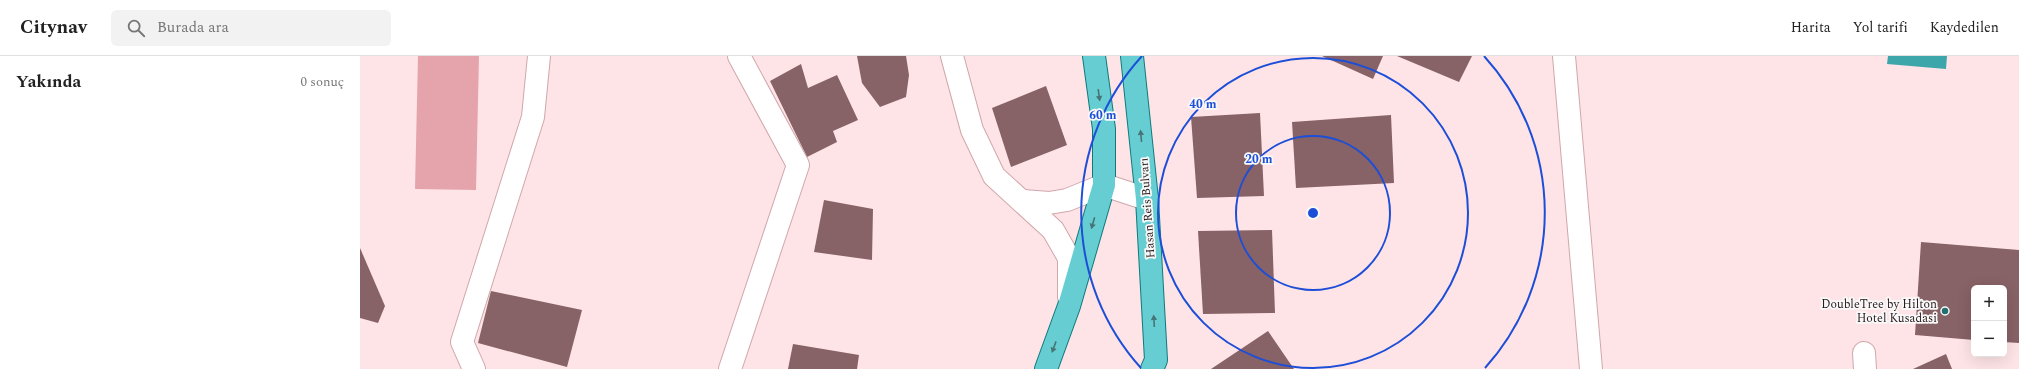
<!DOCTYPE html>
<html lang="tr">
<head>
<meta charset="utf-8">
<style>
	:root { --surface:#fff; --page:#f2f2f2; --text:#222; --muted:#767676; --line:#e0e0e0 }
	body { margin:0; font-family:Spectral,serif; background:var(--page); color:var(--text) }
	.controls { position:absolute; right:12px; bottom:12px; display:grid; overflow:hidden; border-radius:6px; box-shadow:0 4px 16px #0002 }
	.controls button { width:36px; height:36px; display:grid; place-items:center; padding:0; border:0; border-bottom:1px solid var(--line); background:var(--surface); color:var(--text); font:20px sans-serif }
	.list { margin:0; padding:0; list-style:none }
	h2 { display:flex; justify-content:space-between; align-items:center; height:52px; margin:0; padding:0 16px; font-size:17px }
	h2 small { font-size:13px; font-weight:400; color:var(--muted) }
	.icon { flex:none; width:22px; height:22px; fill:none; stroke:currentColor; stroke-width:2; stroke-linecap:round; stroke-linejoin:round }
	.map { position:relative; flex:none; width:1659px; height:313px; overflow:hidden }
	header { display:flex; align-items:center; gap:24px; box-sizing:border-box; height:56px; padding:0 20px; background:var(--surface); border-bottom:1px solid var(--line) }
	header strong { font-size:19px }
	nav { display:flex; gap:22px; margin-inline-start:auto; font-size:14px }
	.search { width:280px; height:36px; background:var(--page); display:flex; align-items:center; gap:10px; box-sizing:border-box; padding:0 14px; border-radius:6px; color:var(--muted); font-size:15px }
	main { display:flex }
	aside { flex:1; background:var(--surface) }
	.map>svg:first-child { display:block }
	.green { fill:#e5a4ab }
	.water { fill:#3da6aa }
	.building { fill:#876266 }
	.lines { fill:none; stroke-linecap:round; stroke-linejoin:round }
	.minor-casing { stroke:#d0a7ab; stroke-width:24 }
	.major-casing { stroke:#0e7a7e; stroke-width:24 }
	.minor { stroke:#fff; stroke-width:22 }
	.major { stroke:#66ced2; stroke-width:22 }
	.oneway { fill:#477476 }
	.ring { fill:none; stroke:#1d4ed8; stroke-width:2 }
	.poi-dot { fill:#226e71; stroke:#f9f9f9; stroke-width:1.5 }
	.labels { text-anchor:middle; stroke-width:3.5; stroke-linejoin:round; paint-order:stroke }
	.street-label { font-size:12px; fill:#28191b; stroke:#f9f9f9 }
	.poi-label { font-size:12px; fill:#28191b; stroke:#f9f9f9; text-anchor:end }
	.centre { fill:#1d4ed8; stroke:#f9f9f9; stroke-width:2 }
	.ring-label { font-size:12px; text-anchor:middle; font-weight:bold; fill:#1d4ed8; stroke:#f9f9f9; stroke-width:3.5; stroke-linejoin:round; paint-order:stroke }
</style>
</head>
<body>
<header>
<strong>Citynav</strong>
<div class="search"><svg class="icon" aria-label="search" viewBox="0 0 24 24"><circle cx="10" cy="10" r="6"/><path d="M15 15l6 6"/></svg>Burada ara</div>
<nav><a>Harita</a><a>Yol tarifi</a><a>Kaydedilen</a></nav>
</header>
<main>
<aside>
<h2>Yakında<small>0 sonuç</small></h2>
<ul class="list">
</ul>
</aside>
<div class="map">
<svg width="1659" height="313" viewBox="0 0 1659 313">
	<rect width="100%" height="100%" fill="#fee4e6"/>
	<path class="green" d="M 58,0 L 119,0 L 116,134 L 55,133 Z"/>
	<path class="water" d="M 1528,0 L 1587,0 L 1586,13 L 1527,8 Z"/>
	<g class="building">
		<path d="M 497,0 L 546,0 L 549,19 L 546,41 L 520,51 L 502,27 Z"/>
		<path d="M 962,0 L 1023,0 L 1013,23 Z"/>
		<path d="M 1037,0 L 1112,0 L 1099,26 Z"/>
		<path d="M 441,8 L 448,32 L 477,19 L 498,64 L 473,75 L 477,86 L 447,101 L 410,25 Z"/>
		<path d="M 686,30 L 707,89 L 651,111 L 632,52 Z"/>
		<path d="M 900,57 L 904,140 L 837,142 L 831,61 Z"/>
		<path d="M 1031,59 L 1034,127 L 936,132 L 932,66 Z"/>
		<path d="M 464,144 L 513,153 L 512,204 L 454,196 Z"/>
		<path d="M 912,174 L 915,257 L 843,258 L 838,175 Z"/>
		<path d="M 1561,186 L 1659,194 L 1659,287 L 1644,286 L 1644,232 L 1614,232 L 1614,284 L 1555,279 Z"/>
		<path d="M 0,192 L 25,250 L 18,267 L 0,262 Z"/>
		<path d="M 131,235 L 222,254 L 207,311 L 118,287 Z"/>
		<path d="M 908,275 L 934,313 L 851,313 Z"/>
		<path d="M 433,288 L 499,299 L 497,313 L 428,313 Z"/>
		<path d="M 1586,298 L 1592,313 L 1553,313 Z"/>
	</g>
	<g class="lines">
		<defs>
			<g id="minor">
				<path d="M 592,0 L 612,74 L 634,120 L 693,174 L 709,202 L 709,241"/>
				<path d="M 1204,0 L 1231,313"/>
				<path d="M 663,145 L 689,147 L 707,144 L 744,129 L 787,143"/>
				<path d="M 1504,297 L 1505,313"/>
				<path d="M 114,313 L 102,286 L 173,61 L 179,0"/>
				<path d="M 370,313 L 438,109 L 379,0"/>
			</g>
			<g id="major">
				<path d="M 772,0 L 787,143 L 796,304 L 792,313"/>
				<path d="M 686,313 L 709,250 L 744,129 L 744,73 L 734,0"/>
			</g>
		</defs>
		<use href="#minor" class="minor-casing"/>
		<use href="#major" class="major-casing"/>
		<use href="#minor" class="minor"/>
		<use href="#major" class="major"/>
	</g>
	<defs><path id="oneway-solid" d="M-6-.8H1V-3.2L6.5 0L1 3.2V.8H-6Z"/></defs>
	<g class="oneway">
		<use href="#oneway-solid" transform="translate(739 39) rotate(82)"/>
		<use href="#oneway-solid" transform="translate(781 80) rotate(-95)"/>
		<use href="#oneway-solid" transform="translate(733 167) rotate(106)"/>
		<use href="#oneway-solid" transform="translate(794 265) rotate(-93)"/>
		<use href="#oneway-solid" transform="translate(694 291) rotate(110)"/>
	</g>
	<g class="ring">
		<circle cx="953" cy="157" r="77"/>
		<circle cx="953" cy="157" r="155"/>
		<path d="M781 312A232 232 0 0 1 782 0M1124 0A232 232 0 0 1 1125 312"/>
	</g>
	<circle class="poi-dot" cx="1585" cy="255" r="4"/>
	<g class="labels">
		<g class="street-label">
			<text transform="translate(787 152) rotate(-94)" y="4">Hasan Reis Bulvarı</text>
		</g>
		<g class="poi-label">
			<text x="1577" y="252">DoubleTree by Hilton<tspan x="1577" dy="14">Hotel Kusadasi</tspan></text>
		</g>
	</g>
	<circle cx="953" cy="157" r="6" class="centre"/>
	<g class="ring-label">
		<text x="843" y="52">40 m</text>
		<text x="743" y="63">60 m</text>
		<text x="899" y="107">20 m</text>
	</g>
</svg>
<div class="controls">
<button>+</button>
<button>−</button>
</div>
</div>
</main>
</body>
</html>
